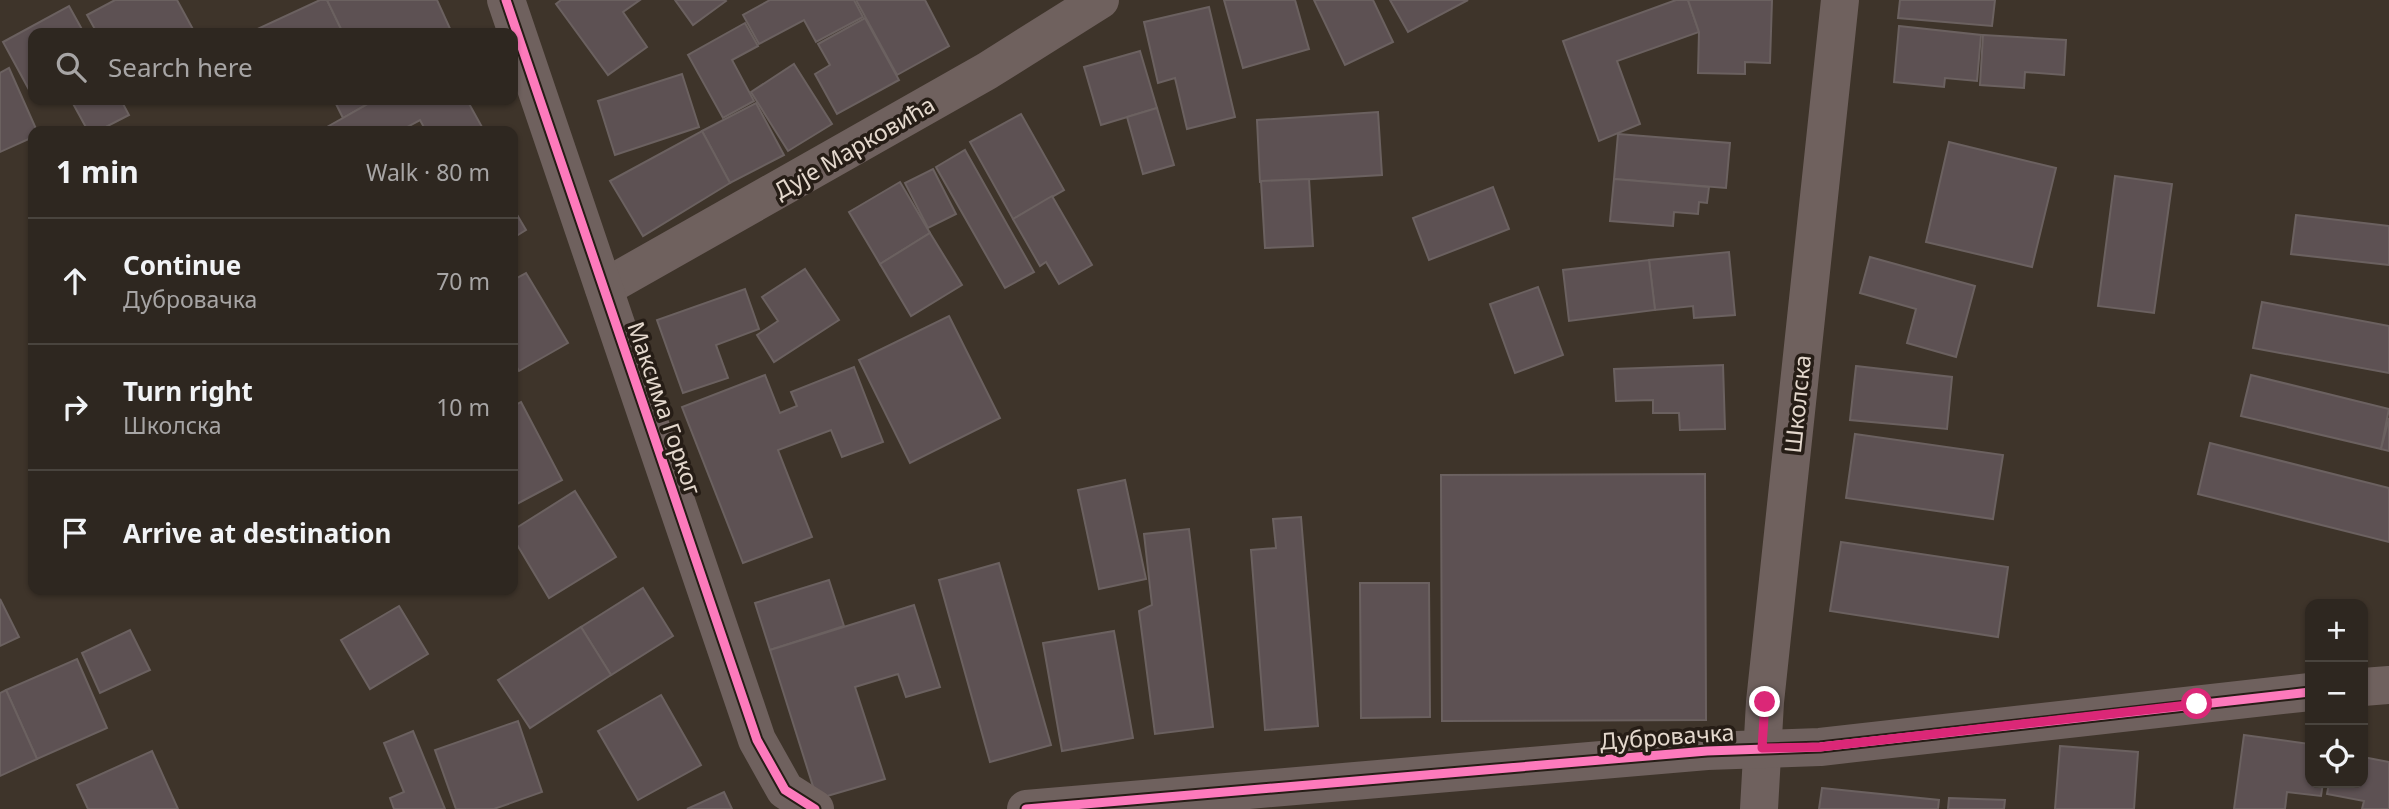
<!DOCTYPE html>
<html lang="en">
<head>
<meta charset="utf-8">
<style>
	body { margin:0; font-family:"Noto Sans",sans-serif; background:#3a332d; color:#f1f3f6 }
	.controls { position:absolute; right:21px; bottom:21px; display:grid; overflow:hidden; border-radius:14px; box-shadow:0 2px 5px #0004 }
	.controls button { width:63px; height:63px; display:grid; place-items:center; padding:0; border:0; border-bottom:2px solid #49443e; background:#2e2720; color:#f1f3f6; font:35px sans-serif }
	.stop { position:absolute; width:21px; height:21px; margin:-16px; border:5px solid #db2777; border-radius:50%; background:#fff }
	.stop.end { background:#db2777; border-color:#fff; box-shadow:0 2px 7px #0008 }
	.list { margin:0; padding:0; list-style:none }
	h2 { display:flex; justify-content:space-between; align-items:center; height:91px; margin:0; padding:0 28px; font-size:30px }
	h2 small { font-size:23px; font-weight:400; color:#a7a5a5 }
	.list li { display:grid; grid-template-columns:46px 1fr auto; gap:21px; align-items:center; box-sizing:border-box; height:126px; padding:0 28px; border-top:2px solid #49443e }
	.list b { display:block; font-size:26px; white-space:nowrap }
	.list p { margin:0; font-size:23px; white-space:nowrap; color:#a7a5a5 }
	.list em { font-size:23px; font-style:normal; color:#a7a5a5 }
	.icon { flex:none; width:38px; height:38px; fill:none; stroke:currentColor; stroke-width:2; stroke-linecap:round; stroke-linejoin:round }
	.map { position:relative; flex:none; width:2389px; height:809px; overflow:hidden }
	.search { position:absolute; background:#2e2720; box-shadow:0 2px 5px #0004; left:28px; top:28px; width:490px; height:77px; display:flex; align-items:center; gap:18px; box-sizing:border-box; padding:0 24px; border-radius:14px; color:#a7a5a5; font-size:26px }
	.panel { position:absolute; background:#2e2720; box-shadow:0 2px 5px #0004; left:28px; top:126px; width:490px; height:469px; border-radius:14px }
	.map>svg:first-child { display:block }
</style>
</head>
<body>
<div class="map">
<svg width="2389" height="809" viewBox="0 0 2389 809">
	<rect width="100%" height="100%" fill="#3e342a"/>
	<!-- building -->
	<g fill="#5d5153" stroke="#6b6160" stroke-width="2">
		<polygon points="115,0 177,0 195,33 97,33 87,15"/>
		<polygon points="320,0 327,0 343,33 249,33"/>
		<polygon points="327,0 437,0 452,33 343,33"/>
		<polygon points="561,0 640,0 623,12 647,47 608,75 556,4"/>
		<polygon points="675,0 725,0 726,1 693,25"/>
		<polygon points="770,0 854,0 863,17 816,42 804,20 759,44 743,15"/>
		<polygon points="856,0 925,0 949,46 897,75"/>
		<polygon points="1224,0 1295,0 1309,49 1243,68"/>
		<polygon points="1314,0 1373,0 1393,42 1345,65"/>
		<polygon points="1390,0 1468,0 1408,32"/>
		<polygon points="1676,0 1688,0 1699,32 1617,61 1640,124 1599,141 1563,41"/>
		<polygon points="1688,0 1772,0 1770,63 1745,62 1745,74 1698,73 1699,32"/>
		<polygon points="1900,0 1995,0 1992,26 1898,18"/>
		<polygon points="69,6 84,33 33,33 33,97 3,42"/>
		<polygon points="1209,7 1235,117 1187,129 1175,78 1158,83 1144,22"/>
		<polygon points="865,18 899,80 837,114 815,74 830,65 818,44"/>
		<polygon points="745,23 758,46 732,60 754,101 723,118 688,55"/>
		<polygon points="1899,26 1981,35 1977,81 1945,78 1944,87 1894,82"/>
		<polygon points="1983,35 2066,40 2064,75 2025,72 2024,88 1980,85"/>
		<polygon points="1140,51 1157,108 1101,125 1084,67"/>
		<polygon points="794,64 832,124 788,151 751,92"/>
		<polygon points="9,68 37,131 33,131 33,137 0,152 0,73"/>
		<polygon points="682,74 699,127 615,155 598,101"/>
		<polygon points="71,100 121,100 129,115 98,131 88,131"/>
		<polygon points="334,100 374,100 343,118"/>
		<polygon points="375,100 467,100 482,127 474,131 426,131 420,120 400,131 320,131"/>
		<polygon points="756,103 784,155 730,183 702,131"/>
		<polygon points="1157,108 1174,165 1143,174 1127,117"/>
		<polygon points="1378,112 1382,175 1260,182 1257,120"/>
		<polygon points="1021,114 1064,190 1013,219 970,142"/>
		<polygon points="702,131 730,183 643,236 610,181"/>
		<polygon points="1618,134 1730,143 1726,188 1614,179"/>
		<polygon points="1949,142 2056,168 2032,267 1926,242"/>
		<polygon points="965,150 1034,272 1005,288 936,167"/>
		<polygon points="933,169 956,214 928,228 905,183"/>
		<polygon points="2115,176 2172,184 2154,313 2098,306"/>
		<polygon points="1309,179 1313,246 1265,248 1261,181"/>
		<polygon points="1614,179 1709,187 1707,203 1699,202 1698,214 1674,212 1673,226 1610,221"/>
		<polygon points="900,182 930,233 880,264 849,212"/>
		<polygon points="1493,187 1509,229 1429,260 1413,218"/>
		<polygon points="1052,196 1092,265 1059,284 1046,262 1040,266 1013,219"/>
		<polygon points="513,208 526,230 513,238"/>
		<polygon points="2296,215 2389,226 2389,265 2291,254"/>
		<polygon points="930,233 962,285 911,316 880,264"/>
		<polygon points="1729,252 1735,315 1694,318 1693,306 1655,310 1649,260"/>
		<polygon points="1870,257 1975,286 1956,357 1907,343 1916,309 1860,293"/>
		<polygon points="1649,260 1655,310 1569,321 1563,270"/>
		<polygon points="805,269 839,320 774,362 757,335 778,321 762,297"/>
		<polygon points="526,273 568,343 519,371 513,360 513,280"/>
		<polygon points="1538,287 1563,355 1515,373 1490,304"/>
		<polygon points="745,289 759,329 716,345 728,378 683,393 657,320"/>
		<polygon points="2262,302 2389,326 2389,373 2253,348"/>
		<polygon points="949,316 1000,418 910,463 859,360"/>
		<polygon points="1723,365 1725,429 1680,430 1679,413 1653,413 1653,400 1616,401 1614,369"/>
		<polygon points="1856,366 1952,377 1947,429 1850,420"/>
		<polygon points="854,367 883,442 842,457 831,430 778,450 812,537 743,563 682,407 765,375 780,413 797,406 791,392"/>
		<polygon points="2251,375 2389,409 2381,449 2241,416"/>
		<polygon points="521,402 562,480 513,506 513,406"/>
		<polygon points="2389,418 2389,451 2381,449"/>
		<polygon points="1855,434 2003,455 1993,519 1846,498"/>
		<polygon points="2210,443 2389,488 2389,542 2198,494"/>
		<polygon points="1705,474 1706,720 1442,721 1441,475"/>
		<polygon points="1125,480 1146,579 1099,589 1078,490"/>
		<polygon points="575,491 616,557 549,598 513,538 513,530"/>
		<polygon points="1301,517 1318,726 1265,730 1251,550 1276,548 1273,519"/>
		<polygon points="1189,529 1213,727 1155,734 1139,611 1152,605 1144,534"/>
		<polygon points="1841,542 2008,567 1998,637 1830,611"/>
		<polygon points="999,563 1051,745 990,762 939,580"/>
		<polygon points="829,580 844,626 770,650 755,603"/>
		<polygon points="1360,583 1429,583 1430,717 1361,718"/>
		<polygon points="643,588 673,636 611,675 581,627"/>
		<polygon points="0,599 19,637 0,646"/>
		<polygon points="914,605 940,687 906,697 898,674 855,687 885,779 817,799 770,650"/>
		<polygon points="399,606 428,654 370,689 341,640"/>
		<polygon points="581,627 611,675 530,728 498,680"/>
		<polygon points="130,630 150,670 100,693 82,653"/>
		<polygon points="1114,631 1133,738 1062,751 1043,643"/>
		<polygon points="77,659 107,728 37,759 6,690"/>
		<polygon points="6,690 37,759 0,776 0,693"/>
		<polygon points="661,695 701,765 638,800 598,731"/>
		<polygon points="518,721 542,792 494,809 456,809 435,750"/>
		<polygon points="413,731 445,809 394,809 390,798 404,792 384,743"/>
		<polygon points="2244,735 2310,744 2310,783 2323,783 2321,796 2287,792 2285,809 2234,809"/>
		<polygon points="2060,746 2138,752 2134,809 2055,809"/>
		<polygon points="152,751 178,809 88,809 77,785"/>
		<polygon points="2363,757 2389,762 2389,809 2362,809 2364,801 2327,794 2329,783 2363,783"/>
		<polygon points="1822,788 1939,800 1938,809 1819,809"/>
		<polygon points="724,792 732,809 687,809"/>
		<polygon points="1949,798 2005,800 2004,809 1948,809"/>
	</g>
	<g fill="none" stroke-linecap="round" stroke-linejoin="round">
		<!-- minor -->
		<g stroke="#6f615e" stroke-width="38">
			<polyline points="604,288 987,71 1100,0"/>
			<polyline points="1759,809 1765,702 1840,0"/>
		</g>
		<!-- tertiary -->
		<g stroke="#6f615e" stroke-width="38">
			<polyline points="506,0 757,740 785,790 815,809"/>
			<polyline points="2363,687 2389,685"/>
			<polyline points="1026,809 1707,751 1820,747 2310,692"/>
		</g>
		<defs>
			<g id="cycleway">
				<polyline points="506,0 757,740 785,790 815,809"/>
				<polyline points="1026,809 1707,751 1820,747 2310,692"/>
			</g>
		</defs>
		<!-- cycleway casing -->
		<use href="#cycleway" stroke="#261d16" stroke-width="13"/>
		<!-- cycleway -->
		<use href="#cycleway" stroke="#fd7abc" stroke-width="9"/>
	</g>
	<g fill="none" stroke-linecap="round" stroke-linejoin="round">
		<!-- route -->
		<polyline stroke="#db2777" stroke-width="9" points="1765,702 1762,748 1820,747 2197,704"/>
	</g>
	<g text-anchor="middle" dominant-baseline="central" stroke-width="7" stroke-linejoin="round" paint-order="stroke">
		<!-- street labels -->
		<g font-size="23" fill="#e4d8cd" stroke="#261d16">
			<text transform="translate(854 147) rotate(-30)">Дује Марковића</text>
			<text transform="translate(1797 404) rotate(-84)">Школска</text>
			<text transform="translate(665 408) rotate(71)">Максима Горког</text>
			<text transform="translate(1667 736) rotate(-4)">Дубровачка</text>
		</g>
	</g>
</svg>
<div class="controls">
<button>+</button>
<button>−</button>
<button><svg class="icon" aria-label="locate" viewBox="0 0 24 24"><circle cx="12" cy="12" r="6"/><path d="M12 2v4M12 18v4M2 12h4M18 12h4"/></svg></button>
</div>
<div class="stop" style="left:2197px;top:704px"></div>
<div class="stop end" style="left:1765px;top:702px"></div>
<div class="search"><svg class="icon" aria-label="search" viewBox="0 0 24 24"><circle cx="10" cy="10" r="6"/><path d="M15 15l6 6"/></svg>Search here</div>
<section class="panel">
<h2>1 min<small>Walk · 80 m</small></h2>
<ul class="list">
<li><svg class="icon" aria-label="ahead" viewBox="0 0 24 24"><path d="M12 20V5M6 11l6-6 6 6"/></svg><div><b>Continue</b><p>Дубровачка</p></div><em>70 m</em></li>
<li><svg class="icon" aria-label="right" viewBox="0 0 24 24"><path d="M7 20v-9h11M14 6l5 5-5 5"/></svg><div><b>Turn right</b><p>Школска</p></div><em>10 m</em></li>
<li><svg class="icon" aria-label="arrive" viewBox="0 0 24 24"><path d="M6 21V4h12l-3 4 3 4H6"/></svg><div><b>Arrive at destination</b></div></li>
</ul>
</section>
</div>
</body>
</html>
